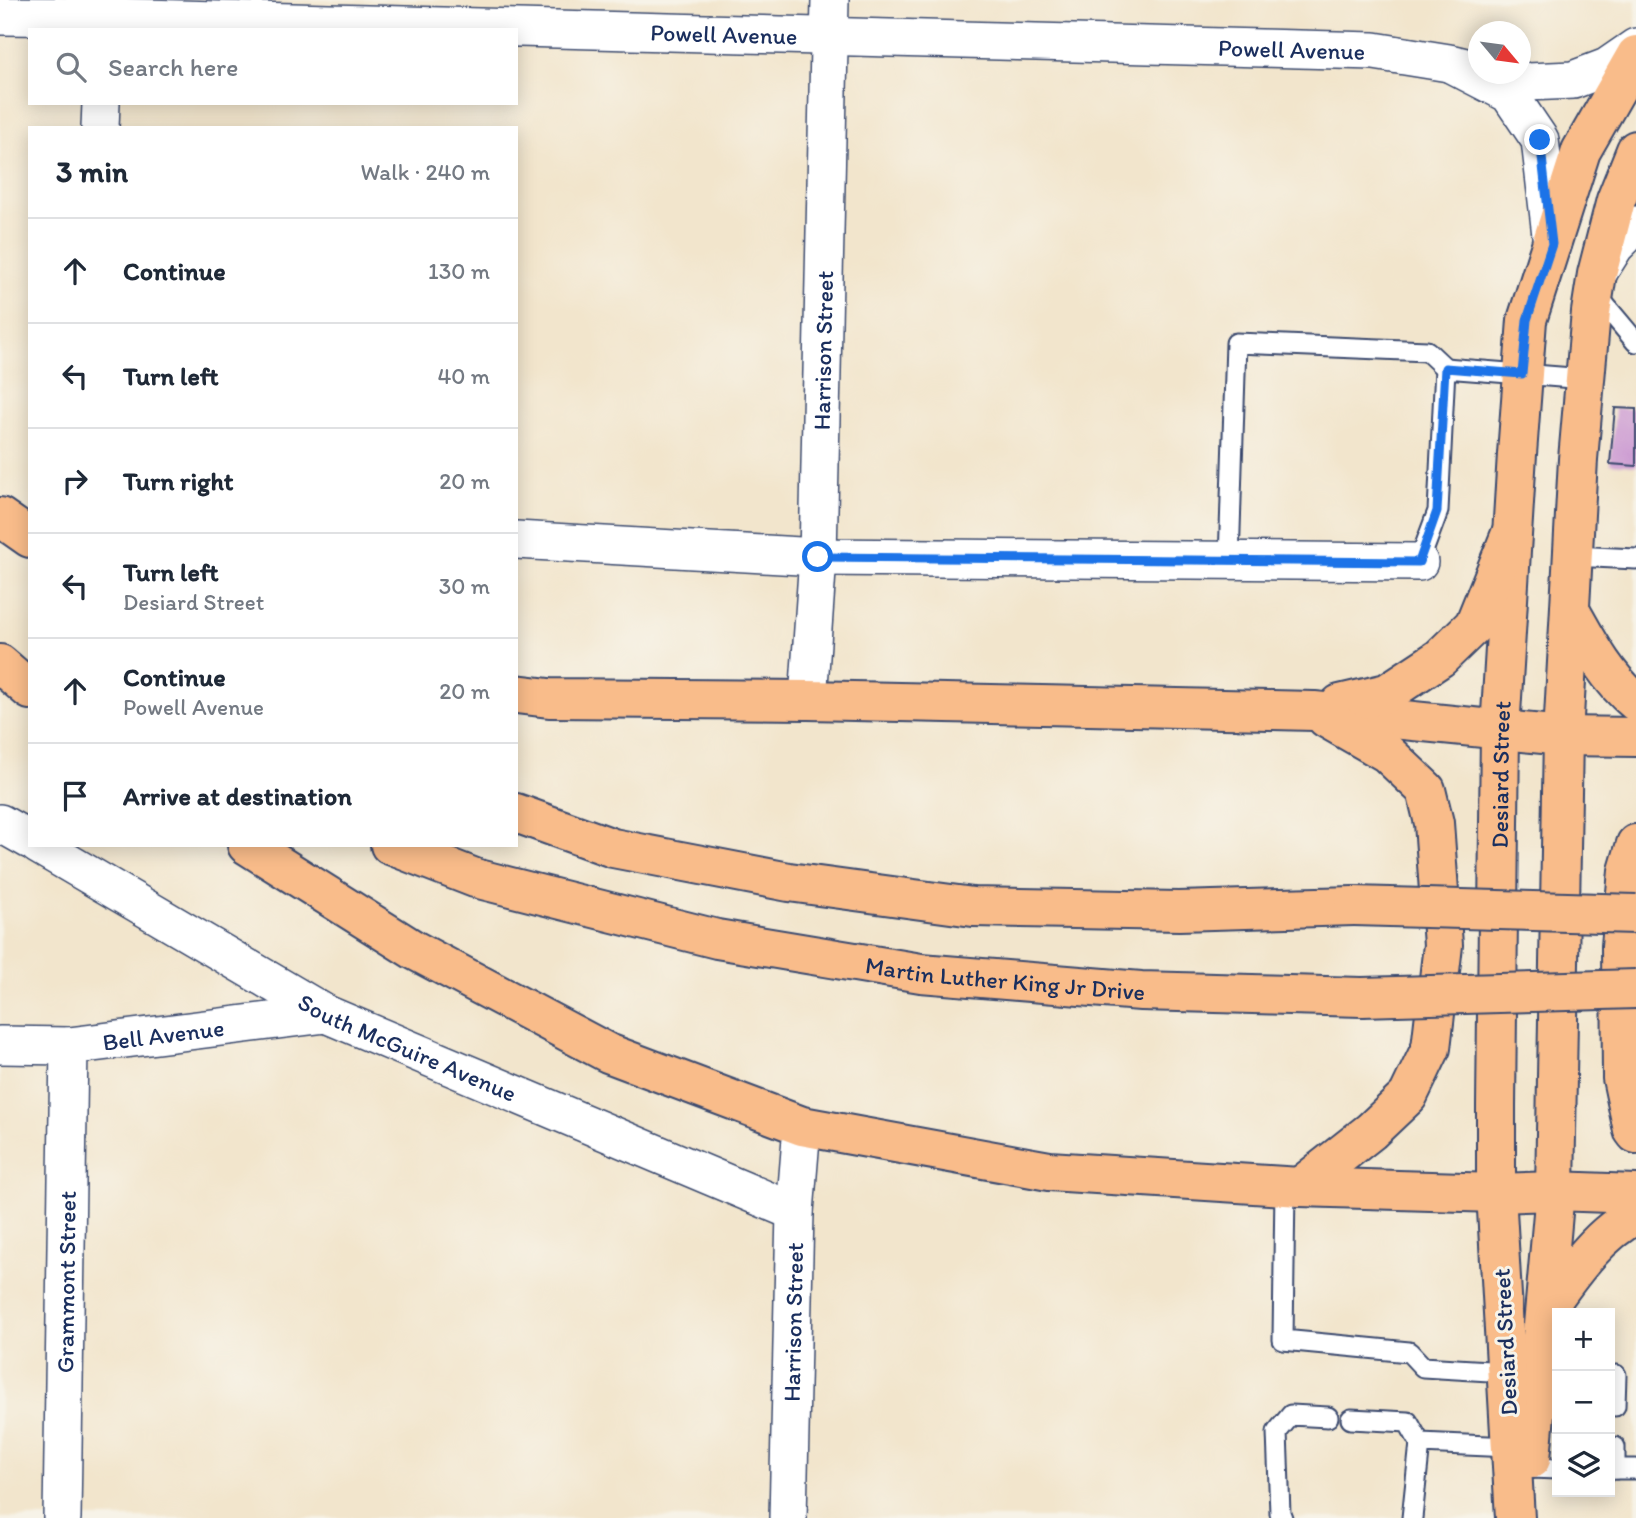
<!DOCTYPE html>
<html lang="en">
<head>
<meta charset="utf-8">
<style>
	body { margin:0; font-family:Itim,sans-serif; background:#f2f2f3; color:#1f2937 }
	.controls { position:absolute; right:21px; bottom:21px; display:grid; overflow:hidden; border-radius:0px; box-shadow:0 4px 18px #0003 }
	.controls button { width:63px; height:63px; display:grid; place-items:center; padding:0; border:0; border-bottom:2px solid #e0e1e3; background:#fff; color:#1f2937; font:35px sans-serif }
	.compass { position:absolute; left:1468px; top:21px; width:63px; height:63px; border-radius:50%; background:#fff; box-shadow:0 4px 18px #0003; rotate:119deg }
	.stop { position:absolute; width:21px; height:21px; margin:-16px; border:5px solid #1a73e8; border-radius:50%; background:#fff }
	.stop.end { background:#1a73e8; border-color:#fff; box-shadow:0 2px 7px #0008 }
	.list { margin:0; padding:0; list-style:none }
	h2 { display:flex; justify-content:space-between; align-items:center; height:91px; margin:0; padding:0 28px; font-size:30px }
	h2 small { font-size:23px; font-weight:400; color:#747a83 }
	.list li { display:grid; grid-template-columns:46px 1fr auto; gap:21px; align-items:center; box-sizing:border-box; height:105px; padding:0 28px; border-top:2px solid #e0e1e3 }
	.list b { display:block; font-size:26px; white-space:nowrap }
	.list p { margin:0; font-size:23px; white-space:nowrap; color:#747a83 }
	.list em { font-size:23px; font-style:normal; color:#747a83 }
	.icon { flex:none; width:38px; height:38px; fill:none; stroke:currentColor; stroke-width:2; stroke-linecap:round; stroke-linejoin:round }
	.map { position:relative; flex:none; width:1636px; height:1518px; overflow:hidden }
	.search { position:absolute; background:#fff; box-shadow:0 4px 18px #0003; left:28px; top:28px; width:490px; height:77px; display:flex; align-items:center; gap:18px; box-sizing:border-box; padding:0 24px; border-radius:0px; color:#747a83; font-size:26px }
	.panel { position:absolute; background:#fff; box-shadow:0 4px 18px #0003; left:28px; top:126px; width:490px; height:721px; border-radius:0px }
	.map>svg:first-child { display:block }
</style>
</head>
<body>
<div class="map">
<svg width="1636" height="1518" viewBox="0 0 1636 1518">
	<rect width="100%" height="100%" fill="#f7f3e8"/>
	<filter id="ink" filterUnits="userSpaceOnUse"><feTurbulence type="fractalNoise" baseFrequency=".0143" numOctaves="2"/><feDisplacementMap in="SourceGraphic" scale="14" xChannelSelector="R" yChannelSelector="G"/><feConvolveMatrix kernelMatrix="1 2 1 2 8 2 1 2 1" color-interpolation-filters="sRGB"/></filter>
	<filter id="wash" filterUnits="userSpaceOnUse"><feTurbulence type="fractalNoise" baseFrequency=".00686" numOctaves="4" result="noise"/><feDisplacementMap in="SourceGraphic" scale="28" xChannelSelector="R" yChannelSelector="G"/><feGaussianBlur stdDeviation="1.57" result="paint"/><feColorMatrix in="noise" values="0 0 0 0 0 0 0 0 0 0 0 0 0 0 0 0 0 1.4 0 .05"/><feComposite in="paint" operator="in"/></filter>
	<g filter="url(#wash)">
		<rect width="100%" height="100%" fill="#f2e5cc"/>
		<g id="blocks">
			<!-- building -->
			<polygon fill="#cd9dd3" points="1615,408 1636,409 1636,466 1610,464"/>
		</g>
	</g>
	<g filter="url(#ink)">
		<use href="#blocks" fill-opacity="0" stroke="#3b4a6e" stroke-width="2"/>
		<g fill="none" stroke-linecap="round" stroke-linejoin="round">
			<defs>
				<g id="lane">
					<polyline points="1594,292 1636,342"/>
					<polyline points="1572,556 1636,559"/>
					<polyline points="1229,561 1236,343 1427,351 1445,368"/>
					<polyline points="1419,562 1438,511 1445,368 1585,379"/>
					<polyline points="1285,1186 1283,1340 1409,1352 1423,1367 1506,1372"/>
					<polyline points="1615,1406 1616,1375"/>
					<polyline points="1351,1419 1408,1422 1420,1443"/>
					<polyline points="1530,1468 1557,1469"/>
					<polyline points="1610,1469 1636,1469"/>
					<polyline points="1615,1469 1615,1447"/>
					<polyline points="1282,1518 1280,1513 1277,1432 1291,1415 1328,1417"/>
					<polyline points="1412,1518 1420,1443 1511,1447"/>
				</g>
				<g id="street">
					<path id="s1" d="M0 16 107 17 1374 51 1449 63 1478 70"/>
					<polyline points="1453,65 1509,94 1540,140 1552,244"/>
					<polyline points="1493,74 1528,82 1573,80 1607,67 1636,47"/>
					<polyline points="100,128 101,103"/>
					<polyline points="1598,273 1615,246 1636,225"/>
					<polyline points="516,540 818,557 1419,562"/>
					<path id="s2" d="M808 700 818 557 830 0"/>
					<polyline points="0,823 30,840"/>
					<path id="s3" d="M38 845 326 1014 795 1212"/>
					<path id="s4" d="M0 1045 69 1046 326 1014"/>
					<path id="s5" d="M62 1518 69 1046"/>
					<path id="s6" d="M788 1518 795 1212 802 1126"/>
				</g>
				<g id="primary">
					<polyline points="1531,1459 1555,1191 1563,736 1578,459 1591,312 1597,274 1616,200 1636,150"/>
					<path id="s7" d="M1515 1518 1496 1193V1106L1500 730 1517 454 1527 320 1581 151 1636 55"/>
				</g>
				<g id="highway">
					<polyline points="0,517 30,538"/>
					<path d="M1570 610C1589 644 1606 677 1636 702"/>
					<polyline points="0,664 30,690"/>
					<polyline points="516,694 549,698 808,700 1314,711 1563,736 1636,737"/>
					<polyline points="1340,704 1387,693 1440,658 1474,625 1512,531"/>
					<polyline points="516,813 613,848 789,882 973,907 1179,911 1354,906"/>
					<polyline points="1636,844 1628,871 1621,946 1622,1078 1633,1130 1636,1134"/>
					<polyline points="247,845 414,950 608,1053 802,1126 1049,1171 1300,1187 1496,1193 1555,1191 1636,1194"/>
					<path id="s8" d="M390 845 475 878 717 939 921 973 1141 991 1362 997"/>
					<polyline points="1300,1187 1371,1131 1408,1096 1431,1048 1443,945 1434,823 1426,790 1387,753 1326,718"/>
					<path d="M1545 1310C1569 1277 1598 1233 1636 1215"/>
				</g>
			</defs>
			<!-- lane casing -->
			<use href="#lane" stroke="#3b4a6e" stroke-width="23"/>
			<!-- street casing -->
			<use href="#street" stroke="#3b4a6e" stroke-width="40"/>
			<!-- primary casing -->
			<use href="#primary" stroke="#3b4a6e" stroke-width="42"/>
			<!-- highway casing -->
			<use href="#highway" stroke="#3b4a6e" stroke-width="42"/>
			<!-- lane -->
			<use href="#lane" stroke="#fff" stroke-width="19"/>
			<!-- street -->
			<use href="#street" stroke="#fff" stroke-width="37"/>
			<!-- primary -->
			<use href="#primary" stroke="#f9bc8a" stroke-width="38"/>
			<!-- highway -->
			<use href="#highway" stroke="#f9bc8a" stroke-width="38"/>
			<defs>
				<g id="highway-bridge">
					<polyline points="1354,906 1636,914"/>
					<polyline points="1362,997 1636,989"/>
				</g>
			</defs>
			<!-- highway-bridge casing -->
			<use href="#highway-bridge" stroke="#3b4a6e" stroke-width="42" stroke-linecap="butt"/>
			<!-- highway-bridge -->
			<use href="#highway-bridge" stroke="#f9bc8a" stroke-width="38"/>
		</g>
	</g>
	<g fill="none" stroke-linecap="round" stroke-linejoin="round" filter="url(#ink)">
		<!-- route -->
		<polyline stroke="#1a73e8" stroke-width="9" points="818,557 1419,562 1437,511 1445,368 1522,374 1527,320 1552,244 1540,140"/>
	</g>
	<g text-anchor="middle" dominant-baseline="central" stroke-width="6" stroke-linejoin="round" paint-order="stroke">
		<!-- street labels -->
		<g font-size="24" fill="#1b2f5e" stroke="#f7f3e8">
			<text stroke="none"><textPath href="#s1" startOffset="724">Powell Avenue</textPath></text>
			<text stroke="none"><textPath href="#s1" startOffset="1292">Powell Avenue</textPath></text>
			<text stroke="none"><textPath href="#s2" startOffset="350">Harrison Street</textPath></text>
			<text stroke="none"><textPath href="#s7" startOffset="744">Desiard Street</textPath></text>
			<text stroke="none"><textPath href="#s8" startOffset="632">Martin Luther King Jr Drive</textPath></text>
			<text stroke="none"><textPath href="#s4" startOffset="164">Bell Avenue</textPath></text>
			<text stroke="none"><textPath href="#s3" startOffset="422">South McGuire Avenue</textPath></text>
			<text stroke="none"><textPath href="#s5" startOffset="236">Grammont Street</textPath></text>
			<text stroke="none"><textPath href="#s6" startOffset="196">Harrison Street</textPath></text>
			<text transform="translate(1505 1342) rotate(-93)">Desiard Street</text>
		</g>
	</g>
</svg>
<div class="controls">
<button>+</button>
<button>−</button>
<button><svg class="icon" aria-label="layers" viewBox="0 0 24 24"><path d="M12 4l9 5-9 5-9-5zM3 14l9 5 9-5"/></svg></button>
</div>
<svg class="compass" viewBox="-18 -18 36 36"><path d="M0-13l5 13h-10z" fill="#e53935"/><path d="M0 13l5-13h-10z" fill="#747a83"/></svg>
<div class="stop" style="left:818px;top:557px"></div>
<div class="stop end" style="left:1540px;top:140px"></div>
<div class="search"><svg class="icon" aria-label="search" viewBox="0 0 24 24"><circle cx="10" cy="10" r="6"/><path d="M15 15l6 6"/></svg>Search here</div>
<section class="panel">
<h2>3 min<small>Walk · 240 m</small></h2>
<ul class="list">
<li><svg class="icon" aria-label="ahead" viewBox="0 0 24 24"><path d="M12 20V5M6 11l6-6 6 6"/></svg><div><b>Continue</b></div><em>130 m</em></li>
<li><svg class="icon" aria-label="left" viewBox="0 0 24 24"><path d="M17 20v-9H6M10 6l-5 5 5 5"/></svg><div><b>Turn left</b></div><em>40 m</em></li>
<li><svg class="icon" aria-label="right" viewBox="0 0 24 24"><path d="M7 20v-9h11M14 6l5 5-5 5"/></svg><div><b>Turn right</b></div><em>20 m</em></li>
<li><svg class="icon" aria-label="left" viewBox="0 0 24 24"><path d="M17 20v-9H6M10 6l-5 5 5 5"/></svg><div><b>Turn left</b><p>Desiard Street</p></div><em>30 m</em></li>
<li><svg class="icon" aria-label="ahead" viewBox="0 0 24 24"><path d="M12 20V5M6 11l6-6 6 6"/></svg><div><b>Continue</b><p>Powell Avenue</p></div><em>20 m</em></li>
<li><svg class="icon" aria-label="arrive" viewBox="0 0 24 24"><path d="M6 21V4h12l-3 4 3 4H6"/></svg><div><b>Arrive at destination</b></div></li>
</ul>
</section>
</div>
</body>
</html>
